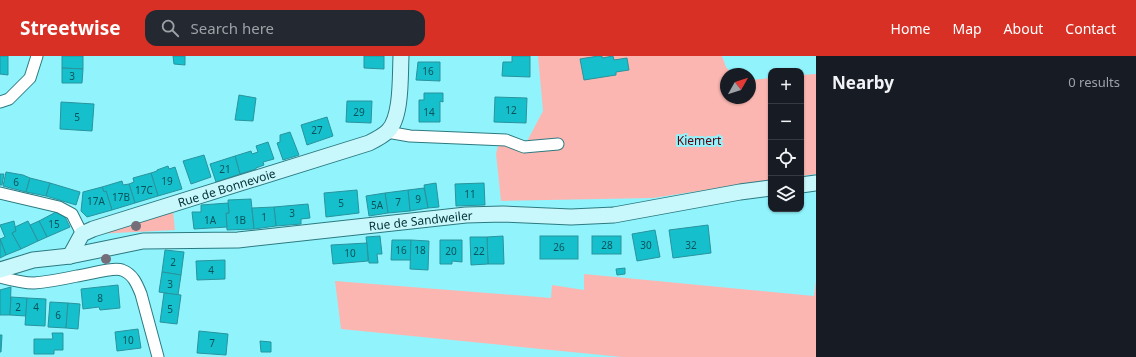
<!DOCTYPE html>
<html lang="en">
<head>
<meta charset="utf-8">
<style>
	body { margin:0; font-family:"Noto Sans",sans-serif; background:#242831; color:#f1f3f6 }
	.controls { position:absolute; right:12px; top:12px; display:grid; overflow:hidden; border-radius:8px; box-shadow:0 1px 3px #0004 }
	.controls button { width:36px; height:36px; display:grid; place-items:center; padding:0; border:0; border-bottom:1px solid #363941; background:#171b24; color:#f1f3f6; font:20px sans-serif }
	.compass { position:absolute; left:720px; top:12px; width:36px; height:36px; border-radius:50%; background:#171b24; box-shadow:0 1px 3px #0004; rotate:51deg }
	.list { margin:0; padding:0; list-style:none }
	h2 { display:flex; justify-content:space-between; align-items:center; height:52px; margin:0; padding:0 16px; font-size:17px }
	h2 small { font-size:13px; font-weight:400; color:#9ea1a6 }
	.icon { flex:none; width:22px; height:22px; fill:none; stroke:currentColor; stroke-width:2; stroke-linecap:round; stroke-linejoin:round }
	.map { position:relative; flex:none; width:816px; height:301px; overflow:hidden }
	header { display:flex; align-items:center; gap:24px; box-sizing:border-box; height:56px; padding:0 20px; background:#d93025; color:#fff }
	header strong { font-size:19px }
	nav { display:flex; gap:22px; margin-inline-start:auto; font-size:14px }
	.search { width:280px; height:36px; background:#242831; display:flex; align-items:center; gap:10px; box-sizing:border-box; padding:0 14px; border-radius:12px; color:#9ea1a6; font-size:15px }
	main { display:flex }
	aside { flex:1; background:#171b24 }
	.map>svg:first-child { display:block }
</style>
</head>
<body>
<header>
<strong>Streetwise</strong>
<div class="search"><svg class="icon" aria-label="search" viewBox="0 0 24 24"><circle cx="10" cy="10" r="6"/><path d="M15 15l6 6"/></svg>Search here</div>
<nav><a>Home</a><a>Map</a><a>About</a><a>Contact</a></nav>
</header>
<main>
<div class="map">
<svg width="816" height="301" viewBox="0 0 816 301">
	<rect width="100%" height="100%" fill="#91f4fd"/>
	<!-- green -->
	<g fill="#fcb6b1">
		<polygon points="538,0 722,0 726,11 732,18 726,18 726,42 750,42 750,24 771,22 771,124 653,142 501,145 496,98 499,85 524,91 543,55"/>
		<polygon points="816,18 816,118 801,120 801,19"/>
		<polygon points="173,155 175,174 95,178"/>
		<polygon points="584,218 814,240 816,225 816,301 622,301 341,273 335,225 551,242 552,229 584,234"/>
	</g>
	<!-- building -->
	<g fill="#16bfcc" stroke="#29949d">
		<polygon points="0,0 8,0 8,19 0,18"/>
		<polygon points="62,0 83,0 83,13 62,12"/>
		<polygon points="173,0 185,0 185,9 174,8"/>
		<polygon points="364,0 384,0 384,13 364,12"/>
		<polygon points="512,0 530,0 530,21 502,20 503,6 512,6"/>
		<polygon points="598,0 602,0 602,2 613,0 614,4 627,2 629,14 616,16 616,19 584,24 580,3"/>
		<polygon points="418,6 440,6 440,25 416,24"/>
		<polygon points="62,12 83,13 82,27 62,27"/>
		<polygon points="424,37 443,37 443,46 440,45 440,66 419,66 419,44 424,44"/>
		<polygon points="239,39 256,42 253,65 235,64"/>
		<polygon points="495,41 527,42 526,67 494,66"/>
		<polygon points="347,45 372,45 371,67 346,66"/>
		<polygon points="61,46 94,48 92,75 60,73"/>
		<polygon points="327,61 333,80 307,89 301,69"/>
		<polygon points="290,76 299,99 283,104 277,87 280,86 280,79"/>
		<polygon points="268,86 274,103 263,106 264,109 256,112 256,113 240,118 235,100 251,95 252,98 258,96 256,90"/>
		<polygon points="204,99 211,121 191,128 183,105"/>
		<polygon points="235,100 240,118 216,126 210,108"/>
		<polygon points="168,110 169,113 175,111 182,133 158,140 151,117 157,115 157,114"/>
		<polygon points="6,116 23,119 30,122 26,136 3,130"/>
		<polygon points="151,117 158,140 135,147 129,128 134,126 133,122"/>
		<polygon points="0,118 4,118 2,129 0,129"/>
		<polygon points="30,122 50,127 46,140 26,136"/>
		<polygon points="122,125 123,129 129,128 135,147 112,154 106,135 104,136 102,131"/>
		<polygon points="50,127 80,136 76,149 46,140"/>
		<polygon points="436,127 439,151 428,152 424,129"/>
		<polygon points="484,127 485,149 456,150 455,128"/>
		<polygon points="102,131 104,136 106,135 112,154 87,161 81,155 83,136"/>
		<polygon points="424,132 428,152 410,155 408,134"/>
		<polygon points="357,134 359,157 326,161 324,137"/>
		<polygon points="408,134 410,155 388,157 385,137"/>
		<polygon points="385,137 388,157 369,160 366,140"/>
		<polygon points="251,143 254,173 227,174 226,157 229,157 228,144"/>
		<polygon points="228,147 229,157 226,157 227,171 194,173 192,156 201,156 201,149"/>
		<polygon points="308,148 310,162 301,163 301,168 276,170 274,151"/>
		<polygon points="274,151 276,170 254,173 252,152"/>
		<polygon points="58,155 63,157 70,171 47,181 39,165"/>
		<polygon points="14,165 16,175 12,177 21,193 6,199 0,183 5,181 0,169"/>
		<polygon points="28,165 38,185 21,193 12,177 16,175 15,171"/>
		<polygon points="39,165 47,181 38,185 30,169"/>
		<polygon points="708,169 711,197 673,202 669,174"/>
		<polygon points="655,174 660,201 637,205 632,178"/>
		<polygon points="380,180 382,198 377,198 378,207 369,207 366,181"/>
		<polygon points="503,180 504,208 488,208 487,181"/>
		<rect x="540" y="180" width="38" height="23"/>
		<rect x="592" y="180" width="29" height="18"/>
		<polygon points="470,181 487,181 488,208 471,209"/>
		<polygon points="0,183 6,199 0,202"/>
		<polygon points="392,184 411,184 411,204 391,204"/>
		<polygon points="411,184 429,185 428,214 410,213"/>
		<polygon points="440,184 462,184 462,206 452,205 452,208 440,208"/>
		<polygon points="367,187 368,205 333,208 331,189"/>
		<polygon points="165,194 184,196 181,219 162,216"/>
		<polygon points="225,204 225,223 197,224 196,205"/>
		<polygon points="625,212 625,218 617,219 616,213"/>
		<polygon points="162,216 181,219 178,239 159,236"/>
		<polygon points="118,229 120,252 100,254 99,251 83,253 81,233"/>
		<polygon points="11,231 10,259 0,259 0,234"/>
		<polygon points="164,237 181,239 177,268 160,266"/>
		<polygon points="11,241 27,242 26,260 10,259"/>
		<polygon points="27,242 46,243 45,270 25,269"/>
		<polygon points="50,246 68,247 66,272 48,271"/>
		<polygon points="68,247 80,248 78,273 66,272"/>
		<polygon points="138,273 141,292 117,295 115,276"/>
		<polygon points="199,275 228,278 226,299 197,297"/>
		<polygon points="52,277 63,277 63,294 54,294 54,298 34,298 34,283 53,283"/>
		<polygon points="0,279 2,279 1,296 0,296"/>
		<polygon points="260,285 271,286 271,296 261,296"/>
	</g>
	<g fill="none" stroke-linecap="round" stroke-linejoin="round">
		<defs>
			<g id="minor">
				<polyline points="0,46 9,43 30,22 37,0"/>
				<polyline points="387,76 410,80 506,84 524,91 558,88"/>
				<polyline points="0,137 59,151 72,158 82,178"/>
				<path d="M0 221C11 224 22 227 34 227 48 226 63 223 77 220 87 219 113 211 122 214 133 218 137 228 141 238L158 301"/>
			</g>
			<g id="secondary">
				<polyline points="801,129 816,127"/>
				<path id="s1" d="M70 200 82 178 93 173 369 87C375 84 383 80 388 75 402 61 400 20 401 0"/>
				<path id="s2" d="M0 214 33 204 70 200 143 185 238 184 466 159 503 158 571 161 614 159 740 136 771 132"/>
			</g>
		</defs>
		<!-- minor casing -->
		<use href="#minor" stroke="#2c7a80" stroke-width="13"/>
		<!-- secondary casing -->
		<use href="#secondary" stroke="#2c7a80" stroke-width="17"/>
		<!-- minor -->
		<use href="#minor" stroke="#fff" stroke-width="11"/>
		<!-- secondary -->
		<use href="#secondary" stroke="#c8f8fb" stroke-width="15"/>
	</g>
	<!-- trees -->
	<g fill="#746e78">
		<circle cx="136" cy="170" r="5"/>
		<circle cx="106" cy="203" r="5"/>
	</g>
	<g text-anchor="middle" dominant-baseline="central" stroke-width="4" stroke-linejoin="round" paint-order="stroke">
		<!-- number labels -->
		<g font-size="10" fill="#08545b">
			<text x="428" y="15">16</text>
			<text x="72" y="20">3</text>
			<text x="511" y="54">12</text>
			<text x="359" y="56">29</text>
			<text x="429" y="56">14</text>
			<text x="77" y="61">5</text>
			<text x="317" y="74">27</text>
			<text x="225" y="113">21</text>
			<text x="167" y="125">19</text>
			<text x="16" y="126">6</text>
			<text x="144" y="134">17C</text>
			<text x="470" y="138">11</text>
			<text x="121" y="141">17B</text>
			<text x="418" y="143">9</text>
			<text x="96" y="145">17A</text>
			<text x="398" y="146">7</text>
			<text x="341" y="147">5</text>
			<text x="377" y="149">5A</text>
			<text x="292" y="157">3</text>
			<text x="264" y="161">1</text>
			<text x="210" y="164">1A</text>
			<text x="240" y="164">1B</text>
			<text x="54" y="168">15</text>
			<text x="607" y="189">28</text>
			<text x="646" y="189">30</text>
			<text x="691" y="189">32</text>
			<text x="559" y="191">26</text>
			<text x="401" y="194">16</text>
			<text x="420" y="194">18</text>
			<text x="451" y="195">20</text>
			<text x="479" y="195">22</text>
			<text x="350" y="197">10</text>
			<text x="173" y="206">2</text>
			<text x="211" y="214">4</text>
			<text x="170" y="228">3</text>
			<text x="100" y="242">8</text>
			<text x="18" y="251">2</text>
			<text x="36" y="251">4</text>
			<text x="170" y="253">5</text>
			<text x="58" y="259">6</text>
			<text x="128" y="284">10</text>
			<text x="212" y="287">7</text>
		</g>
		<!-- park labels -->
		<g font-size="12" fill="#5c000c" stroke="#91f4fd">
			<text x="699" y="84">Kiemert</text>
		</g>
		<!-- street labels -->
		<g font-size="12" fill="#033135" stroke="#91f4fd">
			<text stroke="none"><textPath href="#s1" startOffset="177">Rue de Bonnevoie</textPath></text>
			<text stroke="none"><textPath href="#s2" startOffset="425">Rue de Sandweiler</textPath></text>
		</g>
	</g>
</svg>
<div class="controls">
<button>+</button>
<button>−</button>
<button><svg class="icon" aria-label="locate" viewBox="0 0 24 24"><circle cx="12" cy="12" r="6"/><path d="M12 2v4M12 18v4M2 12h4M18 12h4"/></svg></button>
<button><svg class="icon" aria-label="layers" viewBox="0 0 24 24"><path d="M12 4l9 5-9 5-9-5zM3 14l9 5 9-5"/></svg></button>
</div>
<svg class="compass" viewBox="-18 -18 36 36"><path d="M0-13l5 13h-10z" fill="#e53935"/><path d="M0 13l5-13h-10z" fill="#9ea1a6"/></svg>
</div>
<aside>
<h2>Nearby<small>0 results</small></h2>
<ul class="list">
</ul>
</aside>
</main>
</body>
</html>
